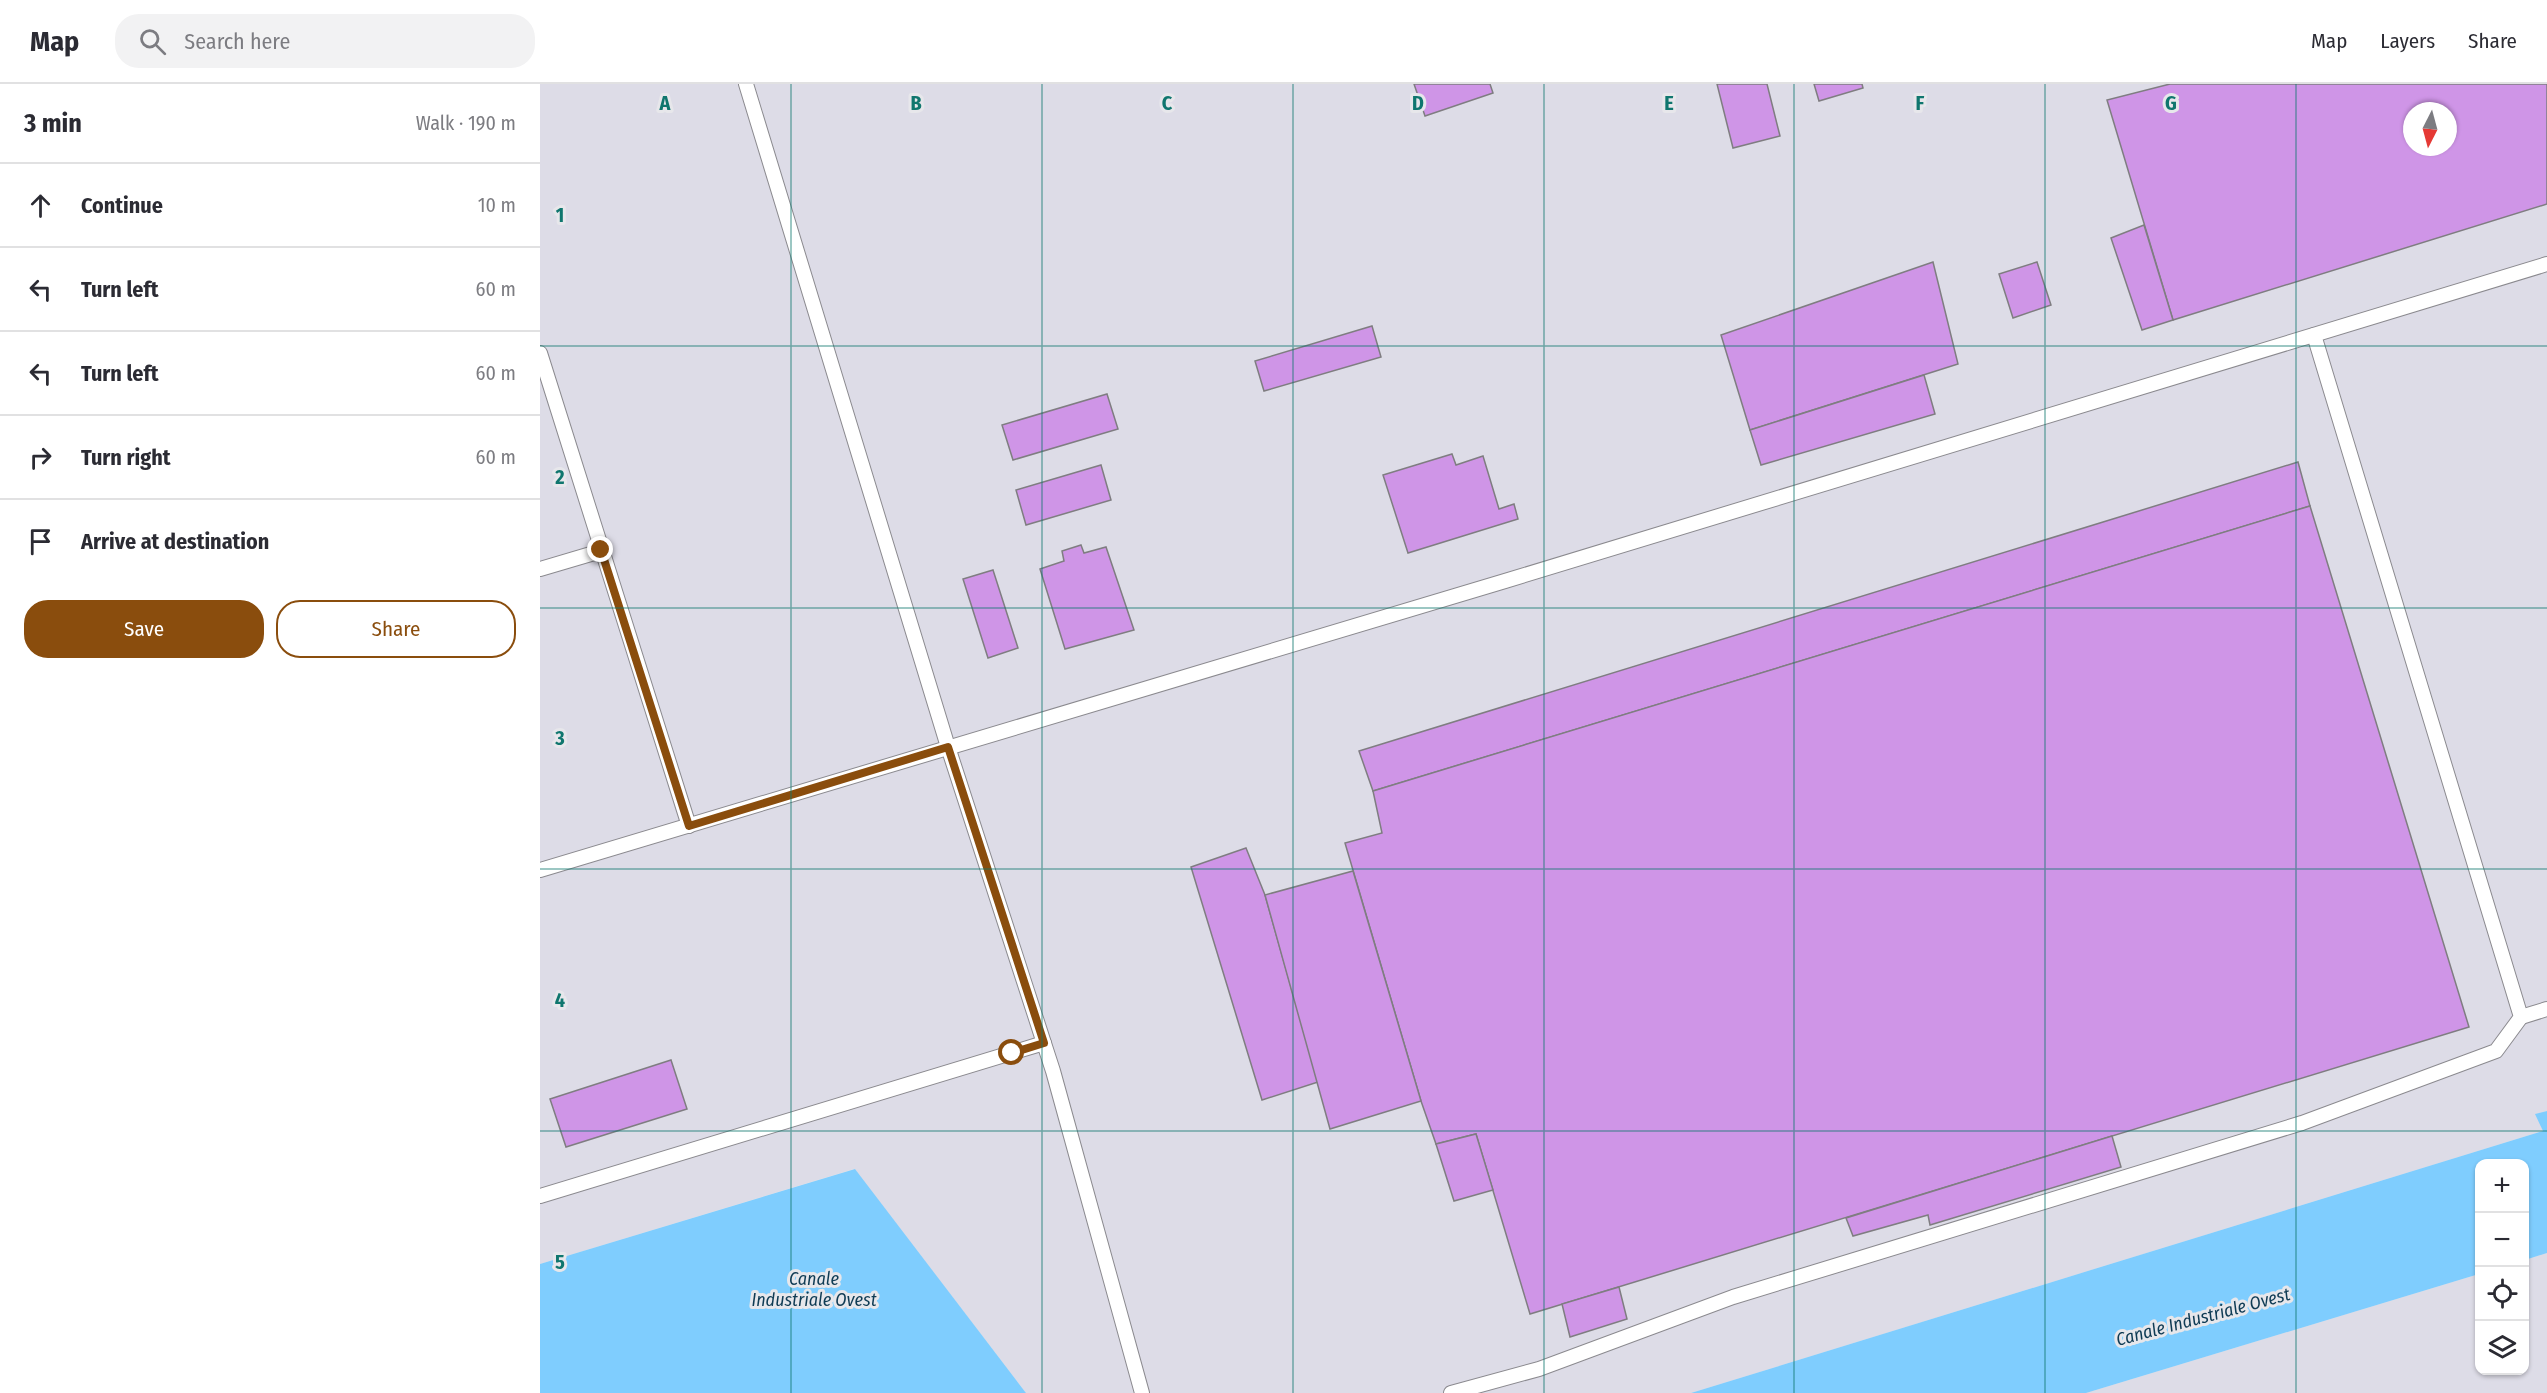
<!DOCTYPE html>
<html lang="en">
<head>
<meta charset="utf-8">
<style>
	body { margin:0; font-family:"Fira Sans Condensed",sans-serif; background:#f2f2f3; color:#2b2b33 }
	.controls { position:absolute; right:18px; bottom:18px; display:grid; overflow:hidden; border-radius:12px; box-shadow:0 2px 4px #0004 }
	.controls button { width:54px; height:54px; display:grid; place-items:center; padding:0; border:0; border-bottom:2px solid #e1e1e2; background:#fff; color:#2b2b33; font:30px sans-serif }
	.compass { position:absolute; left:1863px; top:18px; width:54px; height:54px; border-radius:50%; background:#fff; box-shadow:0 2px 4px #0004; rotate:186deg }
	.stop { position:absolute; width:18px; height:18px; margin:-14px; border:4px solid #8a4d0d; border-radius:50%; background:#fff }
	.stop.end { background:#8a4d0d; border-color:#fff; box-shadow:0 2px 6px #0008 }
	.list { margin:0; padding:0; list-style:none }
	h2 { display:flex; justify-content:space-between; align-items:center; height:78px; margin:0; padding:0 24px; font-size:26px }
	h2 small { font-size:20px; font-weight:400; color:#7c7c81 }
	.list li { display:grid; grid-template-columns:39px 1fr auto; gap:18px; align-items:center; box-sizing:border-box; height:84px; padding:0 24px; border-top:2px solid #e1e1e2 }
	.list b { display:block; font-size:22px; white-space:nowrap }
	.list em { font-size:20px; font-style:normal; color:#7c7c81 }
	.actions { display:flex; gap:12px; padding:18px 24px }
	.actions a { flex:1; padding:14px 0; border:2px solid #8a4d0d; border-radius:24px; text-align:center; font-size:21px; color:#8a4d0d }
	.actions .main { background:#8a4d0d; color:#fff }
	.icon { flex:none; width:33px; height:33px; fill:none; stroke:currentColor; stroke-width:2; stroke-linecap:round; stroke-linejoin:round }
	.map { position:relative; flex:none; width:2007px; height:1309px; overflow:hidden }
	header { display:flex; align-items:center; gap:36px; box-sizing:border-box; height:84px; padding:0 30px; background:#fff; border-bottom:2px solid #e1e1e2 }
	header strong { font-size:28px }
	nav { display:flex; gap:33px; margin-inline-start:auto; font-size:21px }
	.search { width:420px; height:54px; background:#f2f2f3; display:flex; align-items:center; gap:15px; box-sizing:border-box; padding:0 21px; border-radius:24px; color:#7c7c81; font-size:22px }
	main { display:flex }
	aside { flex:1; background:#fff }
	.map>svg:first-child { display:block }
</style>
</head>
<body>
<header>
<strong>Map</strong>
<div class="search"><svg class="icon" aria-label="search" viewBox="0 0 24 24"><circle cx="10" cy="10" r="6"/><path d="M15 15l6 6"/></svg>Search here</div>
<nav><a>Map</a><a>Layers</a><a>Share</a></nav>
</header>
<main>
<aside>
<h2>3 min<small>Walk · 190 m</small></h2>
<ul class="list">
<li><svg class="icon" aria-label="ahead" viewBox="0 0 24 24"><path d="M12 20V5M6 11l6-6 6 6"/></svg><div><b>Continue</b></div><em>10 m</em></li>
<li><svg class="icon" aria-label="left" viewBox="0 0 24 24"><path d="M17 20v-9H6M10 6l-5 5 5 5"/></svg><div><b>Turn left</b></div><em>60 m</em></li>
<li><svg class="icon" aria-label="left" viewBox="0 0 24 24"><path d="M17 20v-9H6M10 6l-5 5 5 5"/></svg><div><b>Turn left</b></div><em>60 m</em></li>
<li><svg class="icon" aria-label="right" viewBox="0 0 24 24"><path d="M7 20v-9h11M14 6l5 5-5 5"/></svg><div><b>Turn right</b></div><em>60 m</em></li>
<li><svg class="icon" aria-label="arrive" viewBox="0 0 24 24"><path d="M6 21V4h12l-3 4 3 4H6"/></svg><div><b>Arrive at destination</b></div></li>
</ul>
<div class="actions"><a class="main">Save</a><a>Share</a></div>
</aside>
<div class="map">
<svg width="2007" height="1309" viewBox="0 0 2007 1309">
	<rect width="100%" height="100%" fill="#e7e7eb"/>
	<!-- built -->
	<g fill="#dddce7" fill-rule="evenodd">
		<path d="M0 0H2007V1027L1996 1030 2003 1047 1151 1309H486L314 1085 0 1180ZM1872 27H1908V63H1872Z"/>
		<polygon points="2007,1169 2007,1309 1546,1309 1939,1190 1940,1286 1984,1286 1985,1176"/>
	</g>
	<!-- water -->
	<g fill="#7fcdfe">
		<polygon points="2007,1027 2007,1169 1985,1176 1984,1080 1940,1080 1939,1190 1546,1309 1151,1309 2003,1047 1995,1030"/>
		<polygon points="315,1085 486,1309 0,1309 0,1180"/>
	</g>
	<!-- building -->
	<g fill="#cf95e7" stroke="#7f7d81" stroke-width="1.5" fill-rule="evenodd">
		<polygon points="874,0 950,0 953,9 885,32"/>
		<polygon points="1177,0 1227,0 1240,52 1193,64"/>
		<polygon points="1274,0 1322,0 1323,4 1279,17"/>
		<path d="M1630 0H2007V120L1633 236 1567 16ZM1872 27H1908V63H1872Z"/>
		<polygon points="1604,141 1633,236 1602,246 1571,154"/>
		<polygon points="1393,178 1418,280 1210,346 1181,251"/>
		<polygon points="1497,178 1511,221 1473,234 1459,190"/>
		<polygon points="832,242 841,273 724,307 715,277"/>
		<polygon points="1384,291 1395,330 1221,381 1210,346"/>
		<polygon points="567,310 578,345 473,376 462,341"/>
		<polygon points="912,370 916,381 943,372 959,425 974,420 978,435 868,469 843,391"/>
		<polygon points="1758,378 1770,422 833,707 819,667"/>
		<polygon points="561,381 571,416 486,441 476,406"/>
		<polygon points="1770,422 1929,943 990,1230 936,1050 896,1060 881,1017 805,759 842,749 833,707"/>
		<polygon points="541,461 544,469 566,463 594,546 525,565 500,485 524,477 522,467"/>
		<polygon points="453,486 478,564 448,574 423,495"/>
		<polygon points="706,764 725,811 778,998 722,1016 651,783"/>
		<polygon points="813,787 881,1017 790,1045 725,811"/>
		<polygon points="131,976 147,1025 26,1063 10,1015"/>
		<polygon points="936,1050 953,1106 914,1117 896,1060"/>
		<polygon points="1572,1052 1581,1083 1390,1141 1388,1131 1313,1152 1306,1134"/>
		<polygon points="1079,1203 1087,1235 1030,1253 1022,1220"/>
	</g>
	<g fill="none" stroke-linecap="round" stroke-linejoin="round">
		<defs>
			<g id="service">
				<polyline points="206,0 408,663 513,987 602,1309"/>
				<polyline points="0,269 149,742"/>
				<polyline points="0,485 61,467"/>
				<polyline points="0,786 965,497 2007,180"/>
				<polyline points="1981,933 2007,925"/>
				<polyline points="0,1112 504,959"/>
				<polyline points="911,1309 999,1285 1193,1213 1762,1039 1956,967 1981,933 1774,251"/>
			</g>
		</defs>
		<!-- service casing -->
		<use href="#service" stroke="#8b8a8f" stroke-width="16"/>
		<!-- service -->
		<use href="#service" stroke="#fff" stroke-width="14"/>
	</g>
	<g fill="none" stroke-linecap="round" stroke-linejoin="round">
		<!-- route -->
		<polyline stroke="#8a4d0d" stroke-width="8" points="61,466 149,742 408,663 504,959 472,969"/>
	</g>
	<!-- grid -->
	<path fill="none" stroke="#0f766e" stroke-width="1.5" stroke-opacity="0.55" d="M251 0V1309M502 0V1309M753 0V1309M1004 0V1309M1254 0V1309M1505 0V1309M1756 0V1309M0 262H2007M0 524H2007M0 785H2007M0 1047H2007"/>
	<g text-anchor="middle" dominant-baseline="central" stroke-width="6" stroke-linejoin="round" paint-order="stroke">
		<!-- water labels -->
		<g font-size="18" font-style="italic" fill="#0f3b54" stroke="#e7e7eb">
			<text x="274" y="1195">Canale<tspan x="274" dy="21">Industriale Ovest</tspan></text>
			<text transform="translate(1663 1233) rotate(-15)">Canale Industriale Ovest</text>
		</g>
	</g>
	<g font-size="20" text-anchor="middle" font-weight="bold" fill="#0f766e" stroke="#e7e7eb" stroke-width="6" stroke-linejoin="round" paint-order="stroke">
		<text x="125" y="26">A</text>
		<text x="376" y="26">B</text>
		<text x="627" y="26">C</text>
		<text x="878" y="26">D</text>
		<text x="1129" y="26">E</text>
		<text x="1380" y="26">F</text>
		<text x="1631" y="26">G</text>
		<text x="20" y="138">1</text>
		<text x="20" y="400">2</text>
		<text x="20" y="661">3</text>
		<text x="20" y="923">4</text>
		<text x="20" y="1185">5</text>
	</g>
</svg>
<div class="controls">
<button>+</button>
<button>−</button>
<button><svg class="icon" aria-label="locate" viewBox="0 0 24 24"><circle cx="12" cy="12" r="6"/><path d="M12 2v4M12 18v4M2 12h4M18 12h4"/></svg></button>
<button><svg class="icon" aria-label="layers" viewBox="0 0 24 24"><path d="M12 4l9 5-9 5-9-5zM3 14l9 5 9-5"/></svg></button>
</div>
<svg class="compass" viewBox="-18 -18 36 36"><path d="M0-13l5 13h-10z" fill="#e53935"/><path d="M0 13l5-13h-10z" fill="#7c7c81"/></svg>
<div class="stop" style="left:472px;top:969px"></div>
<div class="stop end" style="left:61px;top:466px"></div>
</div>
</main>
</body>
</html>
